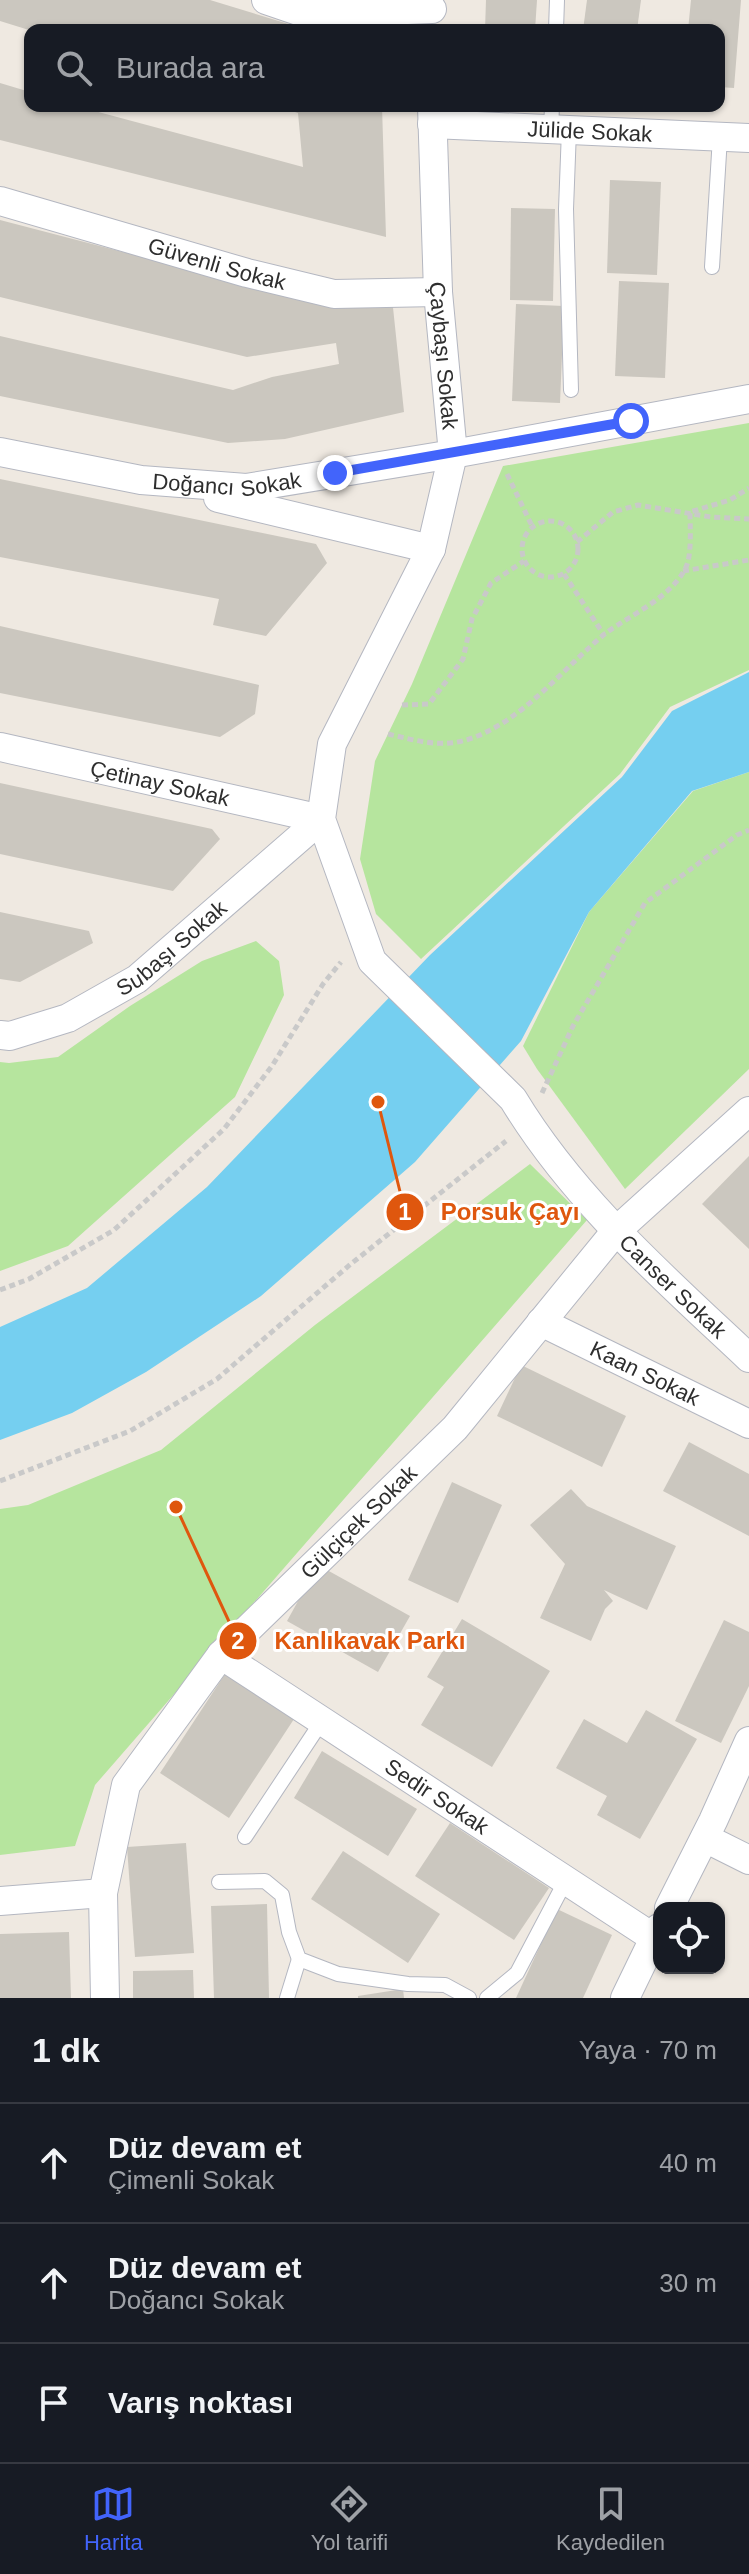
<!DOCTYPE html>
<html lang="tr">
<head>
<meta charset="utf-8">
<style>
	body { margin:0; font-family:Arial,sans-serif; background:#20242c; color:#f1f3f6 }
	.controls { position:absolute; right:24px; bottom:24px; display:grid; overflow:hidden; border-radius:16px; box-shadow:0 2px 6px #0004 }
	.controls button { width:72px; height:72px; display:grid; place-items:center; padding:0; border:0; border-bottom:2px solid #363941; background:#171b24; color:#f1f3f6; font:40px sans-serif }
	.stop { position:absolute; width:24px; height:24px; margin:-18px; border:6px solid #4264fb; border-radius:50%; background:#fff }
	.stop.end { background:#4264fb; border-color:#fff; box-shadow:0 2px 8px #0008 }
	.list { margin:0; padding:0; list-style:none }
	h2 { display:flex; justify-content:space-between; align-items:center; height:104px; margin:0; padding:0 32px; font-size:34px }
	h2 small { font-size:26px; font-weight:400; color:#9ea1a6 }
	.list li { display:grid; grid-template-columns:52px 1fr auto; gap:24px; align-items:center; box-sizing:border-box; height:120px; padding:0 32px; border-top:2px solid #363941 }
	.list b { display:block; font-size:30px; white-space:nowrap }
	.list p { margin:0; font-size:26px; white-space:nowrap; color:#9ea1a6 }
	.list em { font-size:26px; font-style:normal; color:#9ea1a6 }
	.icon { flex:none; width:44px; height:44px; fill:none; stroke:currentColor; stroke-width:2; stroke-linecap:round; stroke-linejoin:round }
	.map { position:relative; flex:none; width:749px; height:1998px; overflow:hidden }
	.search { position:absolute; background:#171b24; box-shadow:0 2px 6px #0004; left:24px; right:24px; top:24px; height:88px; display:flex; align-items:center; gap:20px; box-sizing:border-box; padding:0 28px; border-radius:16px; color:#9ea1a6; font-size:30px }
	.sheet { height:464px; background:#171b24 }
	nav { display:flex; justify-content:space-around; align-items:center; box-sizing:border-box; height:112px; border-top:2px solid #363941; background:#171b24; font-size:22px; color:#9ea1a6 }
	nav a { display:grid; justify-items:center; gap:4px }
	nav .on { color:#4264fb }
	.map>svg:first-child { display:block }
</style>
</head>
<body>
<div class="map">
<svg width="749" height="1998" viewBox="0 0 749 1998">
	<rect width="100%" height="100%" fill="#efe9e1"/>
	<!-- green -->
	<g fill="#b6e59e">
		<polygon points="749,423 749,670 670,707 620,774 421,959 376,914 360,859 375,761 412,684 503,466"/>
		<polygon points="749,772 749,1069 625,1189 537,1069 523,1046 589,912 693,791"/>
		<polygon points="256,941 279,961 284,995 235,1097 68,1246 0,1271 0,1062 9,1063 58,1057 130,1006 202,961"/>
		<polygon points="530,1164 587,1220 95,1785 75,1846 0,1855 0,1509 28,1505 161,1450 315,1325"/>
	</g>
	<!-- water -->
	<polygon fill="#75cff0" points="749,672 749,772 692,791 589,912 521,1041 415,1162 261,1296 146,1372 72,1413 0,1440 0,1327 87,1288 207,1187 430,955 622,777 672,711"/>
	<!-- building -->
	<g fill="#cbc7bf">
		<polygon points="0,0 210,0 305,29 29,30 0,21"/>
		<polygon points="486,0 537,0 535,30 485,30"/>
		<polygon points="587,0 641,0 637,30 583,30"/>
		<polygon points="691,0 741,0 734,88 719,87 719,30 688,30"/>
		<polygon points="0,83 30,92 30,106 76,106 303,167 298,113 277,106 382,106 386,237 0,140"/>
		<polygon points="610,180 661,182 657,275 607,273"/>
		<polygon points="511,208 555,209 553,301 510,300"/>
		<polygon points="0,220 311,301 392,298 404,412 285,439 228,443 0,396 0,336 233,390 272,377 339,364 336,343 247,357 0,297"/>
		<polygon points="619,281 669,283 665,378 615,376"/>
		<polygon points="516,304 564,306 560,403 512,401"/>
		<polygon points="0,479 316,544 327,563 266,636 213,625 219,599 0,557"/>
		<polygon points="0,626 259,685 255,714 220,737 0,693"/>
		<polygon points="0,783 212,829 220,839 173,891 0,854"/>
		<polygon points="0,912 89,931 93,943 20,982 0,979"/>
		<polygon points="749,1156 749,1249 702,1204"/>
		<polygon points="521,1365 626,1416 602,1467 497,1416"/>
		<polygon points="689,1442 749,1474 749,1536 663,1491"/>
		<polygon points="452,1482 502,1505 458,1603 408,1580"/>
		<polygon points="571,1489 587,1506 676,1546 647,1610 604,1590 613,1601 605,1609 591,1641 540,1618 565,1564 530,1525"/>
		<polygon points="318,1565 410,1616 378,1672 287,1621"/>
		<polygon points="462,1619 550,1671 492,1767 421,1725 444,1687 427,1677"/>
		<polygon points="724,1620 749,1632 749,1686 721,1743 675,1721"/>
		<polygon points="225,1674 294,1719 229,1818 160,1773"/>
		<polygon points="646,1710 697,1739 640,1839 597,1815 607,1796 556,1768 584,1719 627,1743"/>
		<polygon points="322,1751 417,1809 388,1856 294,1798"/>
		<polygon points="450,1823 549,1888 514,1940 415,1876"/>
		<polygon points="186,1843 194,1953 135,1957 127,1847"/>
		<polygon points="343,1851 440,1914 408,1963 311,1899"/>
		<polygon points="267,1904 269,1998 214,1998 211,1906"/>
		<polygon points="557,1909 612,1935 583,1998 516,1998"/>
		<polygon points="69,1932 71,1998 0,1998 0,1934"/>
		<polygon points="193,1970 194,1998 133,1998 133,1971"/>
		<polygon points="403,1989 404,1998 358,1998 358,1996"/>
	</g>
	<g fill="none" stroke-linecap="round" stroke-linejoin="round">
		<defs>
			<g id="lane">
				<polyline points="556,30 557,0"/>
				<polyline points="551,130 552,106"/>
				<polyline points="569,130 566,209 571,390"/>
				<polyline points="712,267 720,137"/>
				<polyline points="245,1837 322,1721"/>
				<polyline points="219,1882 265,1881 282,1895 289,1932 299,1959 338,1974 408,1984 445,1985 469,1998"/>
				<polyline points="287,1998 299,1959"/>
				<polyline points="487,1998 517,1973 566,1880"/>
			</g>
			<g id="street">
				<polyline points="266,0 307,14 432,9"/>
				<path id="s1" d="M432 106 438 292 453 454 431 549 332 744 321 819 372 961 513 1099C574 1200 664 1278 749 1358"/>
				<path id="s2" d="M432 124 749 138"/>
				<path id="s3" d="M0 201 247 273 334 294 438 292"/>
				<path id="s4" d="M0 452 141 480 246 488 453 454 749 399"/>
				<polyline points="218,498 431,549"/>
				<path id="s5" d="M0 747 321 819"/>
				<path id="s6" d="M0 1035 10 1036 68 1018 137 979 321 819"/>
				<path id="s7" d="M541 1322 749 1424"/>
				<path id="s8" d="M221 1655 654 1938"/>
				<polyline points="705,1838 749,1860"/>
				<polyline points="0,1901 103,1893"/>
				<polyline points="669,1908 713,1821 749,1741"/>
				<path id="s9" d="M105 1998 103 1893 126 1785 221 1655 455 1428 615 1232 749 1111"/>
				<polyline points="625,1998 659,1928"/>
			</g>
		</defs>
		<!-- lane casing -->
		<use href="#lane" stroke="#b4b7c1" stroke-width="16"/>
		<!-- street casing -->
		<use href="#street" stroke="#b4b7c1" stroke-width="30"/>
		<!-- path -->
		<g stroke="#c9c9c9" stroke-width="5" stroke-dasharray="6 4" stroke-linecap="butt">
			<polyline points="507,474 532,526"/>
			<circle cx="550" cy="549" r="28"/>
			<polyline points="577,542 613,512 638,505 711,517 749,519"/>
			<polyline points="683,571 749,560"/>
			<polyline points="564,574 604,635"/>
			<polyline points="402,705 429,704 463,659 472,619 491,583 524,561"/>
			<path d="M388 734C414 740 440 748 466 740 521 724 563 668 606 633 632 614 672 597 686 567 692 555 690 526 690 512L730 500 749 488"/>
			<polyline points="542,1093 573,1026 645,903 737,835 749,830"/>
			<polyline points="0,1290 29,1279 114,1230 224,1129 272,1066 323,984 341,962"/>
			<polyline points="0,1481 130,1431 217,1379 352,1263 506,1141"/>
		</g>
		<!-- lane -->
		<use href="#lane" stroke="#fff" stroke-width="14"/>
		<!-- street -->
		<use href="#street" stroke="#fff" stroke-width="28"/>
	</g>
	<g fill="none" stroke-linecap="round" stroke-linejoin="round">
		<!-- route -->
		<polyline stroke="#4264fb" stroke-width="10" points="335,473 631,421"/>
	</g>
	<g text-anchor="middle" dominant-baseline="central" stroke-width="6" stroke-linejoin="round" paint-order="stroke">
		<!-- street labels -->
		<g font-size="22" fill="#2e2e2e" stroke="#fff">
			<text stroke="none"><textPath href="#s2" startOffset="158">Jülide Sokak</textPath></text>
			<text stroke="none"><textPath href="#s3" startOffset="226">Güvenli Sokak</textPath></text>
			<text stroke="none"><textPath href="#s1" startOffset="250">Çaybaşı Sokak</textPath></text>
			<text stroke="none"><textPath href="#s4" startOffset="230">Doğancı Sokak</textPath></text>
			<text stroke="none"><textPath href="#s5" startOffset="164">Çetinay Sokak</textPath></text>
			<text stroke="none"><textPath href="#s6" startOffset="196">Subaşı Sokak</textPath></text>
			<text stroke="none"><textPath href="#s1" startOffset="1336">Canser Sokak</textPath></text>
			<text stroke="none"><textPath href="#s7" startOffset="116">Kaan Sokak</textPath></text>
			<text stroke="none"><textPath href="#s9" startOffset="568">Gülçiçek Sokak</textPath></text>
			<text stroke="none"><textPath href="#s8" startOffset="258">Sedir Sokak</textPath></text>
		</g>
	</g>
	<!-- callouts -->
	<path fill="none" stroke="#df570e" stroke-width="3" d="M378 1102L405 1212M176 1507L238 1641"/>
	<g fill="#df570e" stroke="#fff" stroke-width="3">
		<circle cx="378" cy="1102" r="8"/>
		<circle cx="176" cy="1507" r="8"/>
		<circle cx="405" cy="1212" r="20"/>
		<circle cx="238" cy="1641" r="20"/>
	</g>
	<g font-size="24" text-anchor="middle" font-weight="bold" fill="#fff">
		<text x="405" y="1220">1</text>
		<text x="238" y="1649">2</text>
	</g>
	<g font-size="24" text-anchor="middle" font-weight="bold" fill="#df570e" stroke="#fff" stroke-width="6" stroke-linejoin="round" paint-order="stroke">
		<text x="510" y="1220">Porsuk Çayı</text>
		<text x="370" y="1649">Kanlıkavak Parkı</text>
	</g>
</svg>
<div class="controls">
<button><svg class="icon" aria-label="locate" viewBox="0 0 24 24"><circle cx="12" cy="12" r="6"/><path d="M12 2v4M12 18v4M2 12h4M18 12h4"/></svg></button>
</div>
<div class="stop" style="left:631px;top:421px"></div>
<div class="stop end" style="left:335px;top:473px"></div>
<div class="search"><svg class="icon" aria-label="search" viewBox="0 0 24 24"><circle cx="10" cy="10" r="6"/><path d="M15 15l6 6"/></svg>Burada ara</div>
</div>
<section class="sheet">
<h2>1 dk<small>Yaya · 70 m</small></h2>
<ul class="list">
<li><svg class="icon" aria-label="ahead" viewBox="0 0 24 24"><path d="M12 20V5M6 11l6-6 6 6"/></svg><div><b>Düz devam et</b><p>Çimenli Sokak</p></div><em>40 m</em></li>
<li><svg class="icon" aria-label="ahead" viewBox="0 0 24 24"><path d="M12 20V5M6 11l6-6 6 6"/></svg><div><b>Düz devam et</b><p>Doğancı Sokak</p></div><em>30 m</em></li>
<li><svg class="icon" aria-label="arrive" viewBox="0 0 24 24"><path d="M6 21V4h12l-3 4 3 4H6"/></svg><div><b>Varış noktası</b></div></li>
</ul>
</section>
<nav>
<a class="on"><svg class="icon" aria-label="map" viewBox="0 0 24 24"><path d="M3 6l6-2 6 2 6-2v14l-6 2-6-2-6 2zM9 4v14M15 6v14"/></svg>Harita</a>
<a><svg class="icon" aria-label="directions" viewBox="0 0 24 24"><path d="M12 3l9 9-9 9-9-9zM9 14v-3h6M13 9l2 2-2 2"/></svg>Yol tarifi</a>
<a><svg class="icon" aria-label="saved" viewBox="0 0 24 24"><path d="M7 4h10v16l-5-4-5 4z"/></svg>Kaydedilen</a>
</nav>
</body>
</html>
